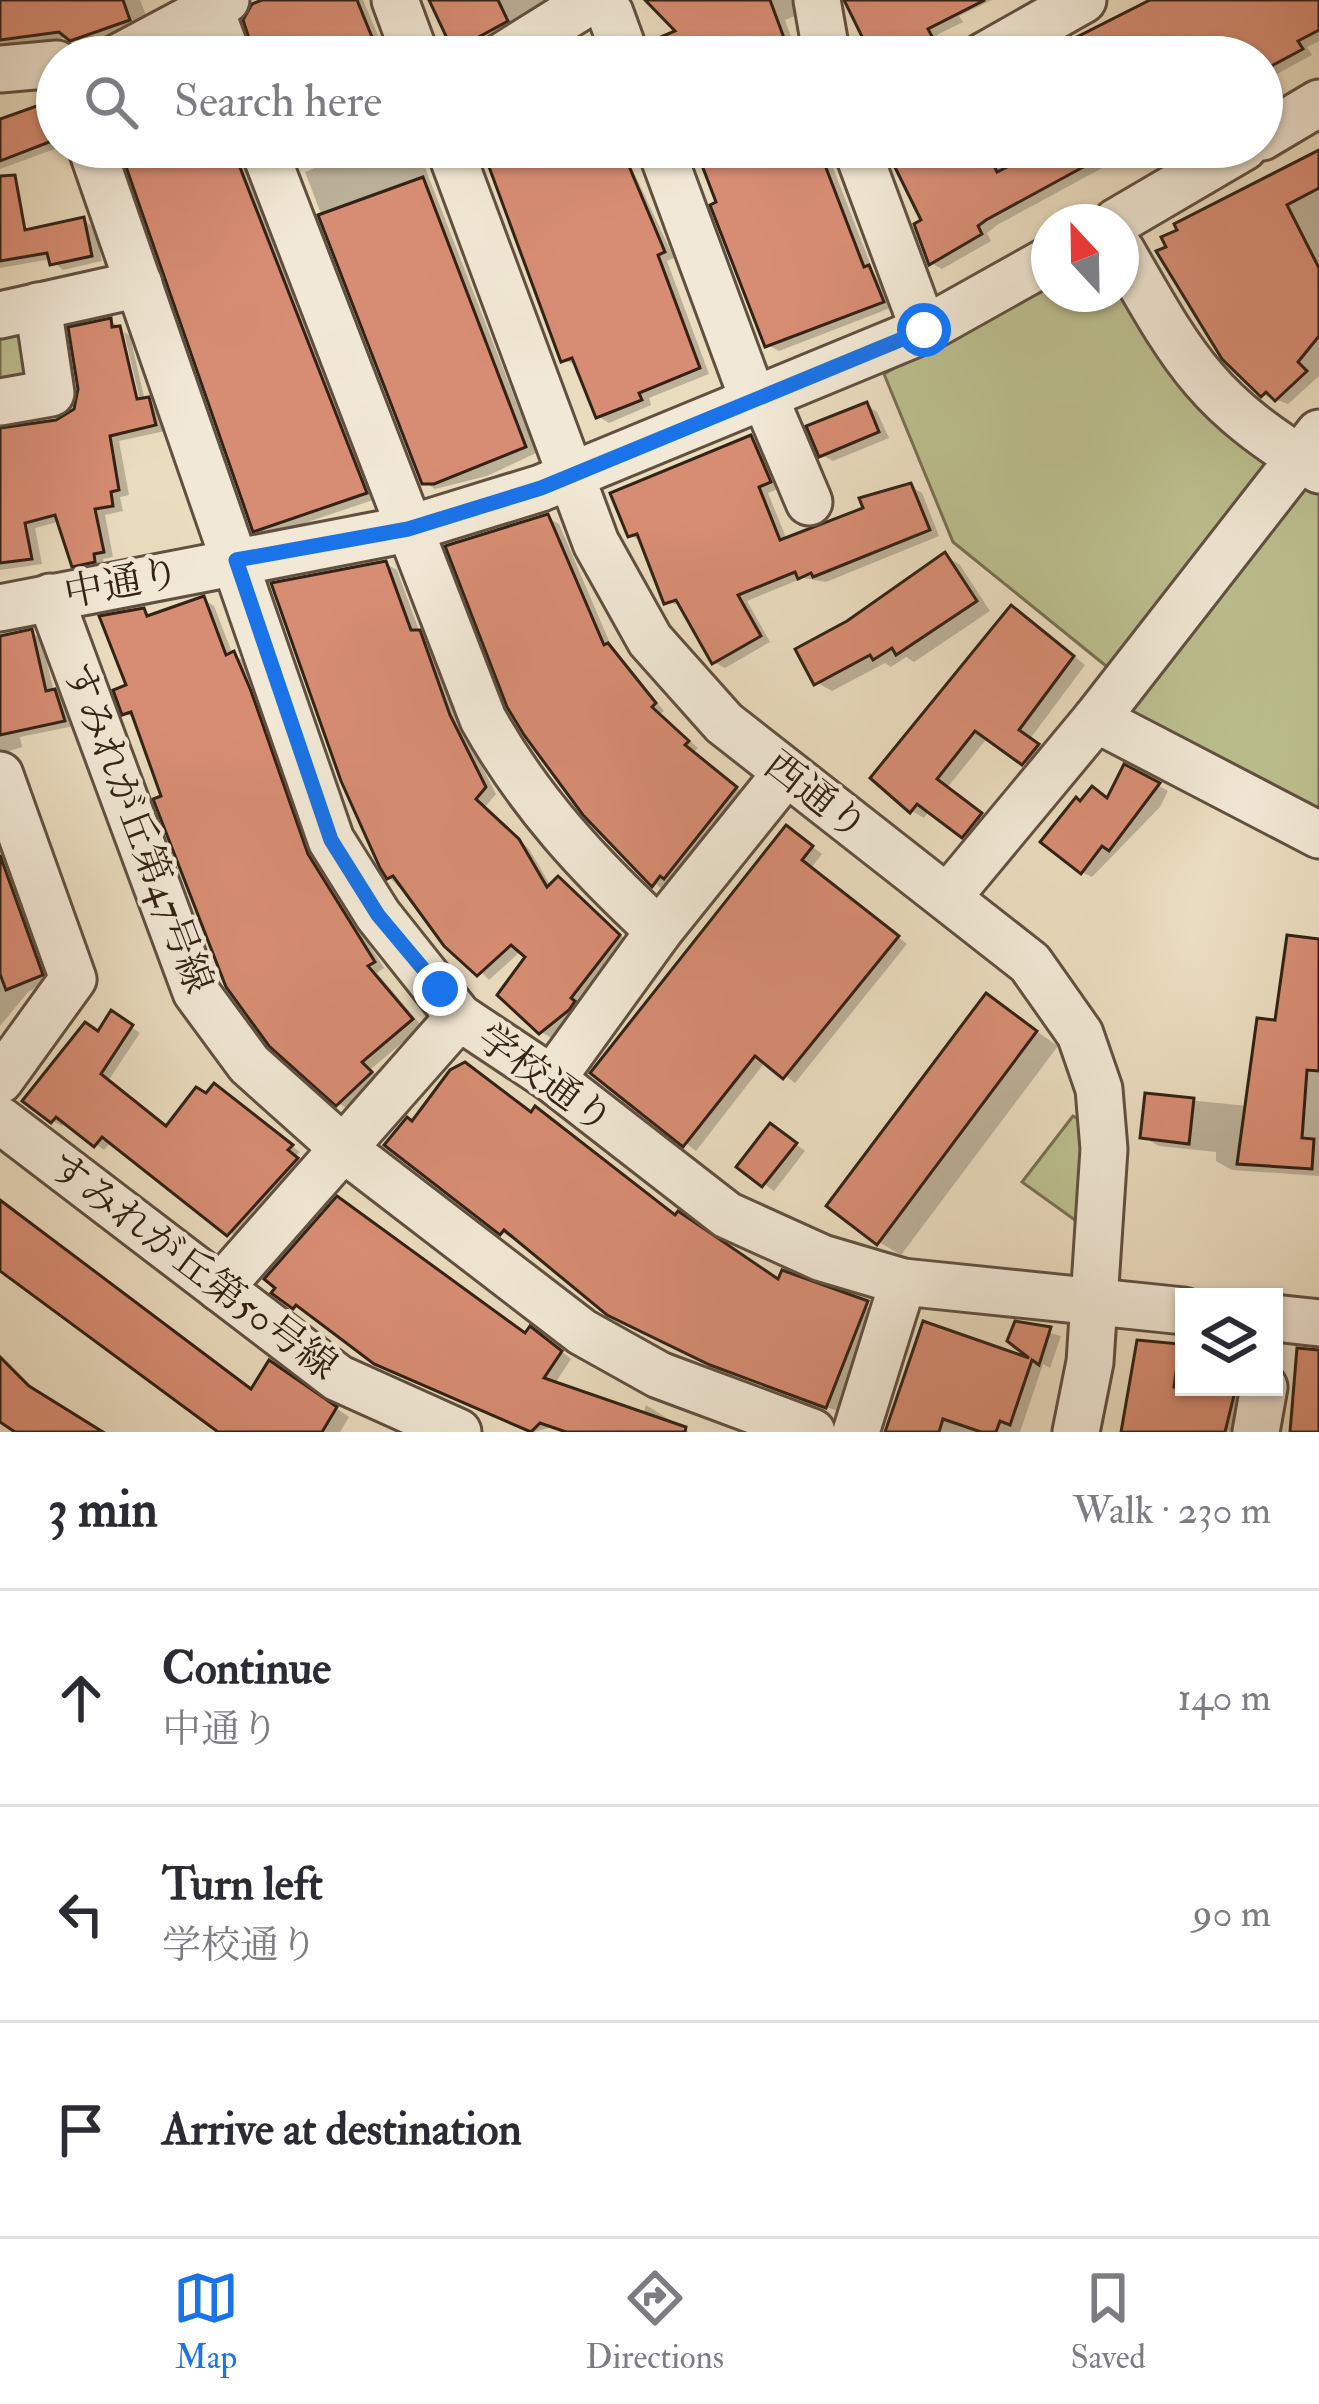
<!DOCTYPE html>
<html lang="en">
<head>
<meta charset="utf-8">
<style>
	body { margin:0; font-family:"IM FELL Double Pica","Noto Serif JP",serif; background:#f2f2f3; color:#2b2b33 }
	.controls { position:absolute; right:36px; bottom:36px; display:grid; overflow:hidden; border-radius:0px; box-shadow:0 3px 9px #0004 }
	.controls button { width:108px; height:108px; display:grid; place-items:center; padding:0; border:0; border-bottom:3px solid #e1e1e2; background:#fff; color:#2b2b33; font:60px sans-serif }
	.compass { position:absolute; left:1031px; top:204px; width:108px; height:108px; border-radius:50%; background:#fff; box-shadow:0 3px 9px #0004; rotate:338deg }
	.stop { position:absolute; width:36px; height:36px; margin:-27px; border:9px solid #1a73e8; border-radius:50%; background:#fff }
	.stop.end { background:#1a73e8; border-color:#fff; box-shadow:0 3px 12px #0008 }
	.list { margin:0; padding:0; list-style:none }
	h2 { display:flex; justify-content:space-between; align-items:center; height:156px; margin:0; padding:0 48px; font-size:51px }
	h2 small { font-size:39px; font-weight:400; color:#7c7c81 }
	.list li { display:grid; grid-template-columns:78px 1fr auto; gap:36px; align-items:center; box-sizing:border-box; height:216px; padding:0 48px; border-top:3px solid #e1e1e2 }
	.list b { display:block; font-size:45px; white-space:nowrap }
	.list p { margin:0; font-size:39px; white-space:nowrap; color:#7c7c81 }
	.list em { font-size:39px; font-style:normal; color:#7c7c81 }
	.icon { flex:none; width:66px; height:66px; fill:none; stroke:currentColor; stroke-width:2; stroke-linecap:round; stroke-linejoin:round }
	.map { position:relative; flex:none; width:1319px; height:1432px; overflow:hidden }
	.search { position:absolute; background:#fff; box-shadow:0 3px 9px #0004; left:36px; right:36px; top:36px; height:132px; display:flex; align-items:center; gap:30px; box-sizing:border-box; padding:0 42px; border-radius:66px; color:#7c7c81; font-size:45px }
	.sheet { height:804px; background:#fff }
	nav { display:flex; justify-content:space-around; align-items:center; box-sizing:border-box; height:168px; border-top:3px solid #e1e1e2; background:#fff; font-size:33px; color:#7c7c81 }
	nav a { display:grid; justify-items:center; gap:6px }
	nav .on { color:#1a73e8 }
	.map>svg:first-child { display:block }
</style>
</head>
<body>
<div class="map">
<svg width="1319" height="1432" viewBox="0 0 1319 1432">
	<rect width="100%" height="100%" fill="#eadcbf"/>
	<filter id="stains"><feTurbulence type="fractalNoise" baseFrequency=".00167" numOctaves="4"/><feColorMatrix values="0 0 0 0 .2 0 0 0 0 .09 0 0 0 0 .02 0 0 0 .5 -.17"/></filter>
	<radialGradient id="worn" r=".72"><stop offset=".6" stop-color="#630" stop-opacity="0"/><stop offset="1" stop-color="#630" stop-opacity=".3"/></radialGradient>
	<!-- green -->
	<g fill="#bcbf8f" stroke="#787052" stroke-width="3">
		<polygon points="1049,280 1049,294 1121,294 1210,419 1278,462 1116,674 953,542 884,374"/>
		<polygon points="14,326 30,337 35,379 0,394 0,329"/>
		<polygon points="1300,469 1319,481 1319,820 1116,717"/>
		<polygon points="1073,1116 1092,1127 1086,1228 1022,1182"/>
	</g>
	<!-- shadow -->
	<g fill="#0003">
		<polygon points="0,0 140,0 148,21 125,34 84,45 70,37 0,49"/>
		<polygon points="269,0 363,0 387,57 261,57"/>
		<polygon points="433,0 545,0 515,23 517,27 466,55 456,49"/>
		<polygon points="712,0 795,0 800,14 785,20 798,57 654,57"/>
		<polygon points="849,0 992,0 959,16 963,22 937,35 945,50 933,57 876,57"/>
		<polygon points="1153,0 1319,0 1319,41 1307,47 1312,55 1262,82 1262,57 1053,57"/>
		<polygon points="47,105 57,110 60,147 0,169 0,123"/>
		<polygon points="123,147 240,147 376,499 266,536 255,530"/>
		<polygon points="366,147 417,147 536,453 487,476 435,489 424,482 305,172"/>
		<polygon points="485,147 622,147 674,258 667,261 709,374 649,398 651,405 609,423 598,416 578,365 563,360"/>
		<polygon points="698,147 825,147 873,271 893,307 779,351 768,345"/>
		<polygon points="902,147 1141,147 997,225 987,233 991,241 942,269 931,263 925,221"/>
		<polygon points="1319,150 1319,376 1288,404 1263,395 1206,333 1160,253 1170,248 1181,231 1178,226"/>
		<polygon points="84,221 95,227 102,261 63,270 51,259 0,268 0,231 23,226 32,232"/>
		<polygon points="110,321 121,327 137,415 143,413 124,332 130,336 145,401 159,406 165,431 119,441 129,495 120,497 123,511 105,515 113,557 103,559 105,567 86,571 75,565 61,521 35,528 42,564 0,570 0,430 57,422 80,403"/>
		<polygon points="866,405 877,412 889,438 833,461 822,455"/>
		<polygon points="751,438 762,444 780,488 768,493 787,540 911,487 922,493 939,536 826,582 803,578 747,601 770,642 725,668 714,662 683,606 667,602 641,541 630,535"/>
		<polygon points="548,518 559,524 612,648 664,711 660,714 698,748 693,753 746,795 664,891 630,861"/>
		<polygon points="945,556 960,565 990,611 914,662 906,657 891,667 885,663 832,691 816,682 849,623"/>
		<polygon points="386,564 397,570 420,633 430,639 460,724 496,794 485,807 529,849 551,886 558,880 569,886 629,943 565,1031 560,1029 552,1038 541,1032 529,957 522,950 489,980 389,877"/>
		<polygon points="203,599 214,606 233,655 244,661 318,863 384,968 377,973 422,1026 371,1069 381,1080 348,1109 338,1103 165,797 137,720 125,713 144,611 154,617"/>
		<polygon points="1024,616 1085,665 1030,739 1050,753 1036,770 988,737 947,788 993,822 976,843 930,810 924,818 912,811"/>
		<polygon points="31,633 41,638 54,692 65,698 74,726 20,737 22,747 0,754 0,638"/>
		<polygon points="1126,768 1168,791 1160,807 1092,877 1082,872"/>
		<polygon points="797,835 822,854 811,868 907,944 795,1083 766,1061 696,1151 594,1072"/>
		<polygon points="0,846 8,885 21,893 52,981 29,991 0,1026"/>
		<polygon points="1319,942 1319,1176 1232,1170 1216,1161 1216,1152 1159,1146 1143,1137 1147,1096 1248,1106 1278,1024"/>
		<polygon points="987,997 1058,1046 901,1255 879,1242"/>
		<polygon points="112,1014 140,1033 108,1081 168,1129 207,1096 223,1092 300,1152 295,1156 305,1165 238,1238 112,1141 104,1150 66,1121 62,1126 53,1121"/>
		<polygon points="533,1114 676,1218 780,1283 877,1310 838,1411 724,1370 516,1235 512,1239 502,1232 413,1124"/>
		<polygon points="782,1133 805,1151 774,1191 740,1166"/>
		<polygon points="0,1201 253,1392 284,1372 349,1417 340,1432 223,1432 0,1267"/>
		<polygon points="275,1292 542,1336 571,1359 554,1385 643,1415 646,1405 689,1432 552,1427 534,1432 388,1369"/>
		<polygon points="1017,1324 1061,1336 1050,1368 1043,1364 1020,1432 895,1432 926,1325 1042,1365 1011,1340"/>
		<polygon points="1140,1343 1184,1349 1184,1387 1247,1387 1237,1432 1123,1432"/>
		<polygon points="0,1354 43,1398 98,1432 20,1432 0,1418"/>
	</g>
	<!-- building -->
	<g fill="#d78d73" stroke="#332215" stroke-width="3">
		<polygon points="0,0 123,0 130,20 70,41 59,32 0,40"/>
		<polygon points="262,0 357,0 380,57 255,57 243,20 252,4"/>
		<polygon points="429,0 498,0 508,21 453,51"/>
		<polygon points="645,0 770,0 791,57 652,57 649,42 675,31"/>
		<polygon points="844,0 985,0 928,29 936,44 912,57 872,57"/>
		<polygon points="1150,0 1319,0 1319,30 1298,41 1303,49 1262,71 1262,57 1087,57 1077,37"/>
		<polygon points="48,102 57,139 0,161 0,119"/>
		<polygon points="142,147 232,147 367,493 253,532 124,161 144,153"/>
		<polygon points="509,147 621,147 665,252 658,255 700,368 639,393 642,400 596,418 572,358 561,362 485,156"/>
		<polygon points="695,147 818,147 864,267 869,265 884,302 765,347 710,205 716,202"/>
		<polygon points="885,147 985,147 997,172 1047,147 1120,147 986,220 978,226 982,234 929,265 914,224 921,220"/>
		<polygon points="1319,150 1319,188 1287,205 1319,268 1319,336 1298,362 1307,371 1275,401 1266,392 1261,397 1222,359 1156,251 1166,247 1161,237 1177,230 1174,224"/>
		<polygon points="15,175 25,230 84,217 92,256 50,265 47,253 0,261 0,176"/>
		<polygon points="423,177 526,447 434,484 422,484 318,215"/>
		<polygon points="111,318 112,327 120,326 137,399 149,397 156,425 110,436 119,490 111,492 113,506 95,509 104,552 94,554 95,562 72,567 55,515 25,523 32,559 0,563 0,428 56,420 74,409 78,389 68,327"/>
		<polygon points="867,402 879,432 819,457 806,426"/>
		<polygon points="751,435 771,482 759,487 780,540 863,508 859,498 911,483 930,530 813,577 811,573 798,579 795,572 738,595 761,636 712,664 676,600 664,604 637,534 628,537 610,493"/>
		<polygon points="548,514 604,645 608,643 656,703 652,707 689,741 685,745 737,787 664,879 660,876 652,887 583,815 524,735 507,707 445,546"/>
		<polygon points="945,552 977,601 896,655 892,648 873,660 870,655 814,685 795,649 847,621"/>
		<polygon points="386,561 411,630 420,630 450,715 486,787 476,799 519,839 547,887 558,876 620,935 571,998 575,1001 569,1010 539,1034 497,995 525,957 511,945 477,976 444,946 393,876 387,879 380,868 341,781 271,583"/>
		<polygon points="204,596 226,655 234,651 251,691 308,854 375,962 368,966 413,1019 362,1062 372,1072 336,1106 269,1046 226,987 153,799 161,796 131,712 122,715 113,690 126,685 99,616 144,608 147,616"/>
		<polygon points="1011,605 1074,656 1019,730 1039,744 1022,765 975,731 937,779 982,813 962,838 917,804 910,813 870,778"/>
		<polygon points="32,629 46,691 55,689 65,721 0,735 0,636"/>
		<polygon points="1124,764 1160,783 1109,851 1102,846 1081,874 1040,842 1076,797 1080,801 1092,786 1107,798"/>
		<polygon points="786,825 813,846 802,860 899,936 783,1079 755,1056 683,1147 590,1073"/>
		<polygon points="0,855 43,975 6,990 0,974"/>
		<polygon points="1287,935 1319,939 1319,1071 1307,1070 1302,1138 1314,1139 1312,1169 1237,1164 1257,1018 1275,1020"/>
		<polygon points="986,993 1037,1031 877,1245 826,1206"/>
		<polygon points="111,1010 133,1025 101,1074 166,1126 196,1087 206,1093 214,1083 293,1145 288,1150 298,1158 227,1236 102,1137 94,1147 56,1117 51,1123 22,1101 85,1022 98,1031"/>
		<polygon points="465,1062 531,1112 535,1106 675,1215 678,1211 778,1279 782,1270 868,1301 826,1408 710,1365 607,1315 504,1230 500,1235 384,1145 407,1117 412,1121 450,1070"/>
		<polygon points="1145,1093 1194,1098 1189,1144 1140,1138"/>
		<polygon points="770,1123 797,1143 762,1187 736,1167"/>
		<polygon points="337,1196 525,1333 530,1326 562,1351 544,1378 686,1427 685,1432 566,1432 540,1423 531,1432 374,1364 296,1305 293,1309 271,1293 275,1288 264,1279"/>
		<polygon points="0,1200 251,1389 269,1360 337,1407 322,1432 218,1432 0,1271"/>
		<polygon points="923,1321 1029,1358 1007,1341 1015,1321 1051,1327 1039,1365 1032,1360 1010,1425 1000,1421 996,1432 981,1432 943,1419 939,1432 885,1432"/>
		<polygon points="1137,1340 1180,1344 1174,1387 1236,1387 1225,1432 1121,1432"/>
		<polygon points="1297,1348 1319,1350 1319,1432 1290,1432"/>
		<polygon points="0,1357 29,1386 103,1432 15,1432 0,1422"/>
	</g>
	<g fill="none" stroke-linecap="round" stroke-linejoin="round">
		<defs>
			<g id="minor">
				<polyline points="395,0 416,57"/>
				<polyline points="599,0 610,13 626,57"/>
				<polyline points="817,0 827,57"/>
				<polyline points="211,11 228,57"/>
				<polyline points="119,57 226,0"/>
				<polyline points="501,57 592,0"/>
				<polyline points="982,57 1083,0"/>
				<polyline points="0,69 57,64"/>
				<polyline points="1262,137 1319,103"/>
				<polyline points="91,147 331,840 378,915 459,1017 552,1079 727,1215 822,1258 903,1282 1184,1311"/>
				<path d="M263 147 483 719C530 803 589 866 659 931"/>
				<polyline points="449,147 596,543 650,640 724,723 1030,963 1080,1034 1099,1089 1104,1149 1090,1362 1076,1432"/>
				<polyline points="660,147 754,402"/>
				<polyline points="856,147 924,330"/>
				<polyline points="1116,222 1244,147"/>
				<path d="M1121 250C1184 360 1206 403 1319 470"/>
				<polyline points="0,315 139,284"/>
				<polyline points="765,398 809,502"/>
				<polyline points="0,402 51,393 38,306"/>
				<polyline points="50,597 196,992 249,1064 344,1149 582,1332 659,1375 812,1432"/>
				<polyline points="0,608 408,529 541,488 924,330 1049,260"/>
				<polyline points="1096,719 1319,835"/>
				<polyline points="0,775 73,979 0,1080"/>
				<polyline points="948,897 1096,719 1319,433"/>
				<polyline points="552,1079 659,931 786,773"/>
				<polyline points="0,1120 338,1378 458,1432"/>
				<polyline points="220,1288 459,1017"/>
				<polyline points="1274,1318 1319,1323"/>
				<polyline points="856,1432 903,1282"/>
				<polyline points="1256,1432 1264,1387"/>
			</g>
		</defs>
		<!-- minor casing -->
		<use href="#minor" stroke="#615040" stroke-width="51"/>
		<!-- minor -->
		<use href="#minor" stroke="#f1e8d5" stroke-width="45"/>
	</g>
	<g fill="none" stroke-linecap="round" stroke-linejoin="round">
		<!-- route -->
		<polyline stroke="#1a73e8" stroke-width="15" points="440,989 378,915 331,840 236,560 408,529 541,488 924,330"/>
	</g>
	<g text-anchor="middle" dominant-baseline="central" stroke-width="9" stroke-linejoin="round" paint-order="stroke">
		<!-- street labels -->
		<g font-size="39" fill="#332215" stroke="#f1e8d5">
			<text transform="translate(122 583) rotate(-11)">中通り</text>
			<text transform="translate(816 796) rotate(38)">西通り</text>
			<text transform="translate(138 828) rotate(69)">すみれが丘第47号線</text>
			<text transform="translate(545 1079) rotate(36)">学校通り</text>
			<text transform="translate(193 1266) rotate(37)">すみれが丘第50号線</text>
		</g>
	</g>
	<rect width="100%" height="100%" filter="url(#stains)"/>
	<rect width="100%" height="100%" fill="url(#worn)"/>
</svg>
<div class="controls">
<button><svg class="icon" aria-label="layers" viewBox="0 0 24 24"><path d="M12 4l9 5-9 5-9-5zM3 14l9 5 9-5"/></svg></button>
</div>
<svg class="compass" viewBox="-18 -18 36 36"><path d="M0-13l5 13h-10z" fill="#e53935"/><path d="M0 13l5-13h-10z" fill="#7c7c81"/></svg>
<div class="stop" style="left:924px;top:330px"></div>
<div class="stop end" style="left:440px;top:989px"></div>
<div class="search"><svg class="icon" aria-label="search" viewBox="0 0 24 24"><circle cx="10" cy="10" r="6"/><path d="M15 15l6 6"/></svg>Search here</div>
</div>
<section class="sheet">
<h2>3 min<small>Walk · 230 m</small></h2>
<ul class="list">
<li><svg class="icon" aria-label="ahead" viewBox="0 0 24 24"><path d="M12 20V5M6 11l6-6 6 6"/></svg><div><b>Continue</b><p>中通り</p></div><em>140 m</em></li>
<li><svg class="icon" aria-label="left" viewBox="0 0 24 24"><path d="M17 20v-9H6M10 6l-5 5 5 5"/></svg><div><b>Turn left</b><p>学校通り</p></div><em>90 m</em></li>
<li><svg class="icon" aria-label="arrive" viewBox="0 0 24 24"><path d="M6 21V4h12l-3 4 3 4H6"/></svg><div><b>Arrive at destination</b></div></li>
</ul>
</section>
<nav>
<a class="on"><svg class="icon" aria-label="map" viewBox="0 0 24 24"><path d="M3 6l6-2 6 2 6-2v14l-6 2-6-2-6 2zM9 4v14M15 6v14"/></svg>Map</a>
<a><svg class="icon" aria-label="directions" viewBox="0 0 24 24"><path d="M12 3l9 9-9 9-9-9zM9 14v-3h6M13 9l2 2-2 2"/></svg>Directions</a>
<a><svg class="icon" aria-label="saved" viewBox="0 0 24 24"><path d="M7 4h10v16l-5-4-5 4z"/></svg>Saved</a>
</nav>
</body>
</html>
